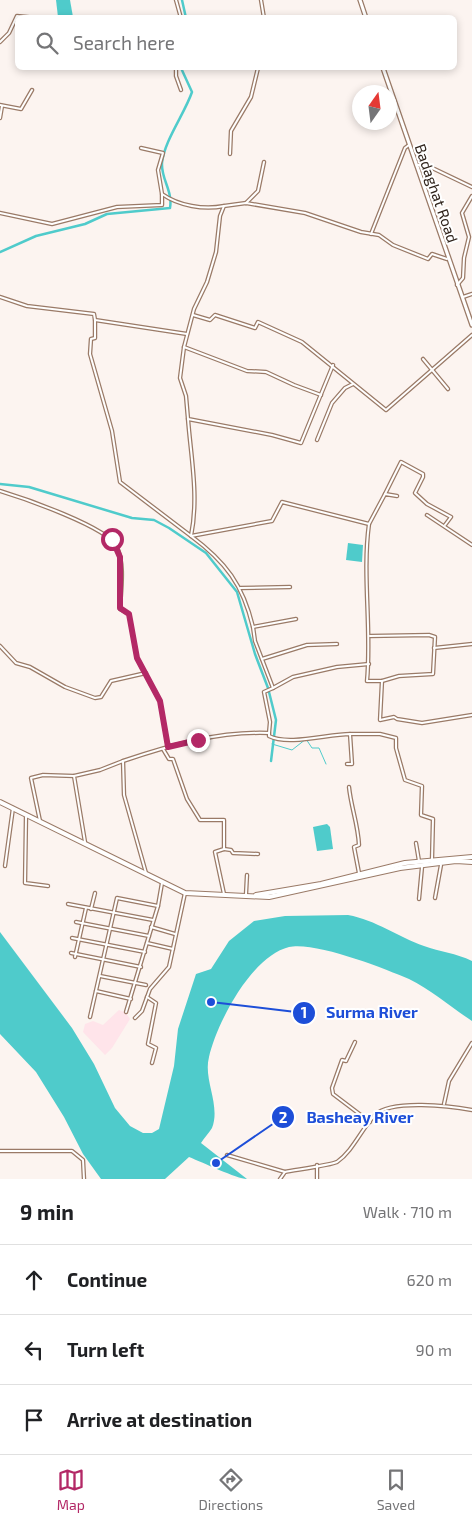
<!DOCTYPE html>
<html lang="en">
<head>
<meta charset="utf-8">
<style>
	body { margin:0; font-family:"Exo 2",sans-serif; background:#f6f6f6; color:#202124 }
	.compass { position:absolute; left:352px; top:85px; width:45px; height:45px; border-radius:50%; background:#fff; box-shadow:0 2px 8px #0003; rotate:14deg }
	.stop { position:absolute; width:15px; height:15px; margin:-11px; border:4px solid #b32866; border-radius:50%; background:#fff }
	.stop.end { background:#b32866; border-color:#fff; box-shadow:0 1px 5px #0008 }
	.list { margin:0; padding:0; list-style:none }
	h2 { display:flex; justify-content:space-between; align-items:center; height:65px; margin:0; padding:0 20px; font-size:21px }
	h2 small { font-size:16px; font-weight:400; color:#757577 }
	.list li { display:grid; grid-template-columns:32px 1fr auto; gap:15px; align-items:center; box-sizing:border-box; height:70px; padding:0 20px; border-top:1px solid #e0e0e0 }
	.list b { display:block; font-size:19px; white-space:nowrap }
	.list em { font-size:16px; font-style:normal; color:#757577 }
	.icon { flex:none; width:28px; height:28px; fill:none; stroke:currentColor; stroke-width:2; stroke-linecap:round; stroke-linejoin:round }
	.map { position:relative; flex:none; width:472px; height:1179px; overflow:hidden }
	.search { position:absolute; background:#fff; box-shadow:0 2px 8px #0003; left:15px; right:15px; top:15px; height:55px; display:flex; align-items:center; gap:12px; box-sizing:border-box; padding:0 18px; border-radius:8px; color:#757577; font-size:19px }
	.sheet { height:275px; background:#fff }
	nav { display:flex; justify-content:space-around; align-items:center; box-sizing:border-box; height:70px; border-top:1px solid #e0e0e0; background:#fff; font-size:14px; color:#757577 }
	nav a { display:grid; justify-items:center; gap:2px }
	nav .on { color:#b32866 }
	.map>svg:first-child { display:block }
</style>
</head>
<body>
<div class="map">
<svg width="472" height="1179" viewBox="0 0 472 1179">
	<rect width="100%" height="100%" fill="#fcf4f0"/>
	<!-- commercial -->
	<polygon fill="#ffe4ea" points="119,1010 126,1013 130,1019 112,1048 105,1055 83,1032 85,1024 93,1021 103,1025"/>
	<!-- water -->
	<g fill="#4fcbcb">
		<polygon points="56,0 70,0 73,17 58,17"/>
		<polygon points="348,543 363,545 362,562 346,560"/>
		<polygon points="327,824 330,827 333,849 317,851 313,827"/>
		<path d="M348 915C376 920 398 937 424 946 440 952 456 953 472 961V1021C451 1007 431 990 409 979 384 968 314 941 289 947 252 956 217 1022 209 1057 203 1080 221 1105 212 1128 209 1133 204 1138 201 1143L247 1179C237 1179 202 1162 189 1157L165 1179H101L83 1154 64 1117 36 1072 0 1034V932L72 1028 94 1064 115 1108 130 1126 143 1133H152L159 1129 174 1066 178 1029 196 974 211 969 229 941 254 921 285 916Z"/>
	</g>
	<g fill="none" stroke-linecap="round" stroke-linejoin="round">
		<!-- stream -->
		<polyline stroke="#4fcbcb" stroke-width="1" points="272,744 292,750 306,739 312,748 319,748 326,764"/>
		<!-- canal -->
		<g stroke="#4fcbcb" stroke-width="2.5">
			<polyline points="182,0 186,18"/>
			<path d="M0 252 36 236 85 224 107 214 170 208C173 191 161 179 162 163 164 141 185 113 192 92L181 68"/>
			<polyline points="0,484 29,487 132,518 154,520 169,528 206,553 237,592 255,654 268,688 276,720 271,761"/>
		</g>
		<defs>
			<g id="street">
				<polyline points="176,0 181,18"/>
				<polyline points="261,0 264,18"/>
				<polyline points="0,42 9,33 17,16 37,18"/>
				<polyline points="176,68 176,76 181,90"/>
				<polyline points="0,105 21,109 32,90"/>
				<polyline points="0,118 2,106"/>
				<path d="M141 148 163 153 158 170 162 194C179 206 204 210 224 206"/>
				<polyline points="230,154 231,131 251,97 258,68"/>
				<polyline points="418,165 426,165 472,187"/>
				<polyline points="246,203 258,191 264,162"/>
				<polyline points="0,213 52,224 117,207 162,205 162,194"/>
				<polyline points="371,234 405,148 409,145"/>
				<polyline points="457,285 463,278 464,258 469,237 462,213 472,196"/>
				<polyline points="0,297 27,306 94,314 95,320 187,334"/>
				<polyline points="463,297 472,294"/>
				<polyline points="193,315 210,320 215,315 255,328 258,322 302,342 386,410 472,335"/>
				<path d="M95 320V338L91 339 90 354 112 431 120 482 191 536C199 497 191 458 188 419"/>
				<polyline points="184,347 247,371 266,372 294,385 321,395"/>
				<polyline points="423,359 448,389"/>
				<polyline points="333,365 301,443 272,435 188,419 186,396 180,378 184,347 194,309 207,282 216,252 220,216 224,206 246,203 305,213 361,232 379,235 393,245 428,259 432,254 447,259"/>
				<polyline points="317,440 332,403 345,388 353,384"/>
				<path d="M0 491C23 498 108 527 117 547 125 565 121 589 120 609L129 614 137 658 160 701 168 747"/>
				<polyline points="385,494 401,462 423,474 423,477 415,493 427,504 451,517 445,525"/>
				<polyline points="427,515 472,545"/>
				<path d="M369 524C362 576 372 629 367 681H382L380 720 394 717 397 719 422 723 472 715"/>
				<polyline points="240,588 290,587"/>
				<path d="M253 627C243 585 226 562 191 536L272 521 282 502 369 524 385 494 397 496"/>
				<polyline points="370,636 429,635 435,637 433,674 399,676 382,681"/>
				<polyline points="0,646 16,663 30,667 65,687 95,698 101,697 111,681 146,673"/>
				<polyline points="434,648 472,644"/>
				<polyline points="262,659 307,645 337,644"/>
				<polyline points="273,688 293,677 337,667 369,664"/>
				<path d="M269 733V736C288 746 328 734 350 734L352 764H347"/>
				<polyline points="350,734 380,734 396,738 396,748 405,780 422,786 421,815 433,819 432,859"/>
				<polyline points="163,749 169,759 173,759 187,799 200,820 224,820 224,849 215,852 224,894"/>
				<path d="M349 787C351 807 358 824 359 845L354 847 359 873"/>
				<polyline points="26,817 25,883 48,886"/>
				<polyline points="40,821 31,778 43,775 74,776"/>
				<polyline points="85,842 74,776 100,770 123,761"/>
				<polyline points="416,843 419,861"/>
				<polyline points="224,849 231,850 233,853 258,854"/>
				<polyline points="5,866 13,808"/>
				<path d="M146 873 124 795 123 761C170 745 220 731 269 733L270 722 264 692 273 688 255 641 253 627 296 619"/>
				<polyline points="246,894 247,875"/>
				<polyline points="435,898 441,865"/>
				<polyline points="419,899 422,867"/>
				<polyline points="68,904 153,920"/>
				<polyline points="91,909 95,893"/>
				<polyline points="76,922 149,936"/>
				<polyline points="151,927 175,934"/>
				<polyline points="72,938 145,952"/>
				<polyline points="147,943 173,949"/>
				<polyline points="71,953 141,967"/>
				<polyline points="75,957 86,908"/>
				<polyline points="100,976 146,985"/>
				<polyline points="96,991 131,999"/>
				<polyline points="147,997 156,1003 148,1044 156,1048 152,1063"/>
				<polyline points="126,1012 158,906 162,883"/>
				<polyline points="90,1017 117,898 158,906"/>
				<polyline points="135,1018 142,1011 150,989 169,967 185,893"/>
				<polyline points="355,1042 346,1061 342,1060 332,1088 333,1094 370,1122"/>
				<polyline points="444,1104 449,1081 472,1043"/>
				<polyline points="0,1151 72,1151 83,1160 84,1179"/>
				<polyline points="227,1155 285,1172"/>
				<path d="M280 1179 285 1172C295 1170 331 1165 337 1162 353 1151 362 1128 375 1115 391 1099 451 1106 472 1110"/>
				<polyline points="317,1179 317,1165"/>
			</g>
			<g id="secondary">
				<polyline points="360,0 366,18"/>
				<polyline points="383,68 472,325"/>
			</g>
			<g id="primary">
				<polyline points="0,802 185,893 269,897 400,868 456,861 472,862"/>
				<polyline points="256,895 321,884 405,863 472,857"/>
			</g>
		</defs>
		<!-- street casing -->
		<use href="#street" stroke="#9a7a67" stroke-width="4.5"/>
		<!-- secondary casing -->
		<use href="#secondary" stroke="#9a7a67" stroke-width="5.5"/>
		<!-- primary casing -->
		<use href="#primary" stroke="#9a7a67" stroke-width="6"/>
		<!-- street -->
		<use href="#street" stroke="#fff" stroke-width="2"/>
		<!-- secondary -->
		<use href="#secondary" stroke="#fff" stroke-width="3"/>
		<!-- primary -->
		<use href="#primary" stroke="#fff" stroke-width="4"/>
	</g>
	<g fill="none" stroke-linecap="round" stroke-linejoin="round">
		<!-- route -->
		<polyline stroke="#b32866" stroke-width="6" points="112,539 120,557 120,608 129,614 137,658 160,701 168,747 198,740"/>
	</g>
	<g text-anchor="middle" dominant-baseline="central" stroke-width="4" stroke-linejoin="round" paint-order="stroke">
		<!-- street labels -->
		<g font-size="15" fill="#2e221a" stroke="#fff">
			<text transform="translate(437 193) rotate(71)">Badaghat Road</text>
		</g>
	</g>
	<!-- callouts -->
	<path fill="none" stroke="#1d4ed8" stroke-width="2" d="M211 1002L304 1013M216 1163L283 1117"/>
	<g fill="#1d4ed8" stroke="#fff" stroke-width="2">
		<circle cx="211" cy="1002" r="5"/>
		<circle cx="216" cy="1163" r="5"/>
		<circle cx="304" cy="1013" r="12"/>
		<circle cx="283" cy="1117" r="12"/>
	</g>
	<g font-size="15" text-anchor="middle" font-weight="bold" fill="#fff">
		<text x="304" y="1018">1</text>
		<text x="283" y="1123">2</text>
	</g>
	<g font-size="16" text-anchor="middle" font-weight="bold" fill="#1d4ed8" stroke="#fff" stroke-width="4" stroke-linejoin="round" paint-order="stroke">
		<text x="372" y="1018">Surma River</text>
		<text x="360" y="1123">Basheay River</text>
	</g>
</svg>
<svg class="compass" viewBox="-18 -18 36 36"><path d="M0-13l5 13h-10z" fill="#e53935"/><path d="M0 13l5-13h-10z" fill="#757577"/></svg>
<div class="stop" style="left:112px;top:539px"></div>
<div class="stop end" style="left:198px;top:740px"></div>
<div class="search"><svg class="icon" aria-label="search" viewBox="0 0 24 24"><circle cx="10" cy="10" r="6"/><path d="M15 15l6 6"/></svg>Search here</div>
</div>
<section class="sheet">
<h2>9 min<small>Walk · 710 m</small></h2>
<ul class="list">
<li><svg class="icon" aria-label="ahead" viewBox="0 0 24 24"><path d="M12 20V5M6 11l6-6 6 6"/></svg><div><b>Continue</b></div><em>620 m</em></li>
<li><svg class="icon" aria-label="left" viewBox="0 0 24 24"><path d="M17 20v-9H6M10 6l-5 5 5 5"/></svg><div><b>Turn left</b></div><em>90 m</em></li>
<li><svg class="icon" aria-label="arrive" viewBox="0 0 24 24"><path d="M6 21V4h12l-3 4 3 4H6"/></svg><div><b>Arrive at destination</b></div></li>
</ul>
</section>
<nav>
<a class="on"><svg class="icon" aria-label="map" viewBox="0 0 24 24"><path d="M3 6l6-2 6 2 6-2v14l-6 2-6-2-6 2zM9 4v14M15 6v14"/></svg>Map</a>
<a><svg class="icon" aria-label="directions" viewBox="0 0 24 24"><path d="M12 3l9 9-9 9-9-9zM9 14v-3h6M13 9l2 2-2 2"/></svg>Directions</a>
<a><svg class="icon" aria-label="saved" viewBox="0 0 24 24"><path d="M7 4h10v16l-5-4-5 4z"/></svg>Saved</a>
</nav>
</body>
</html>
